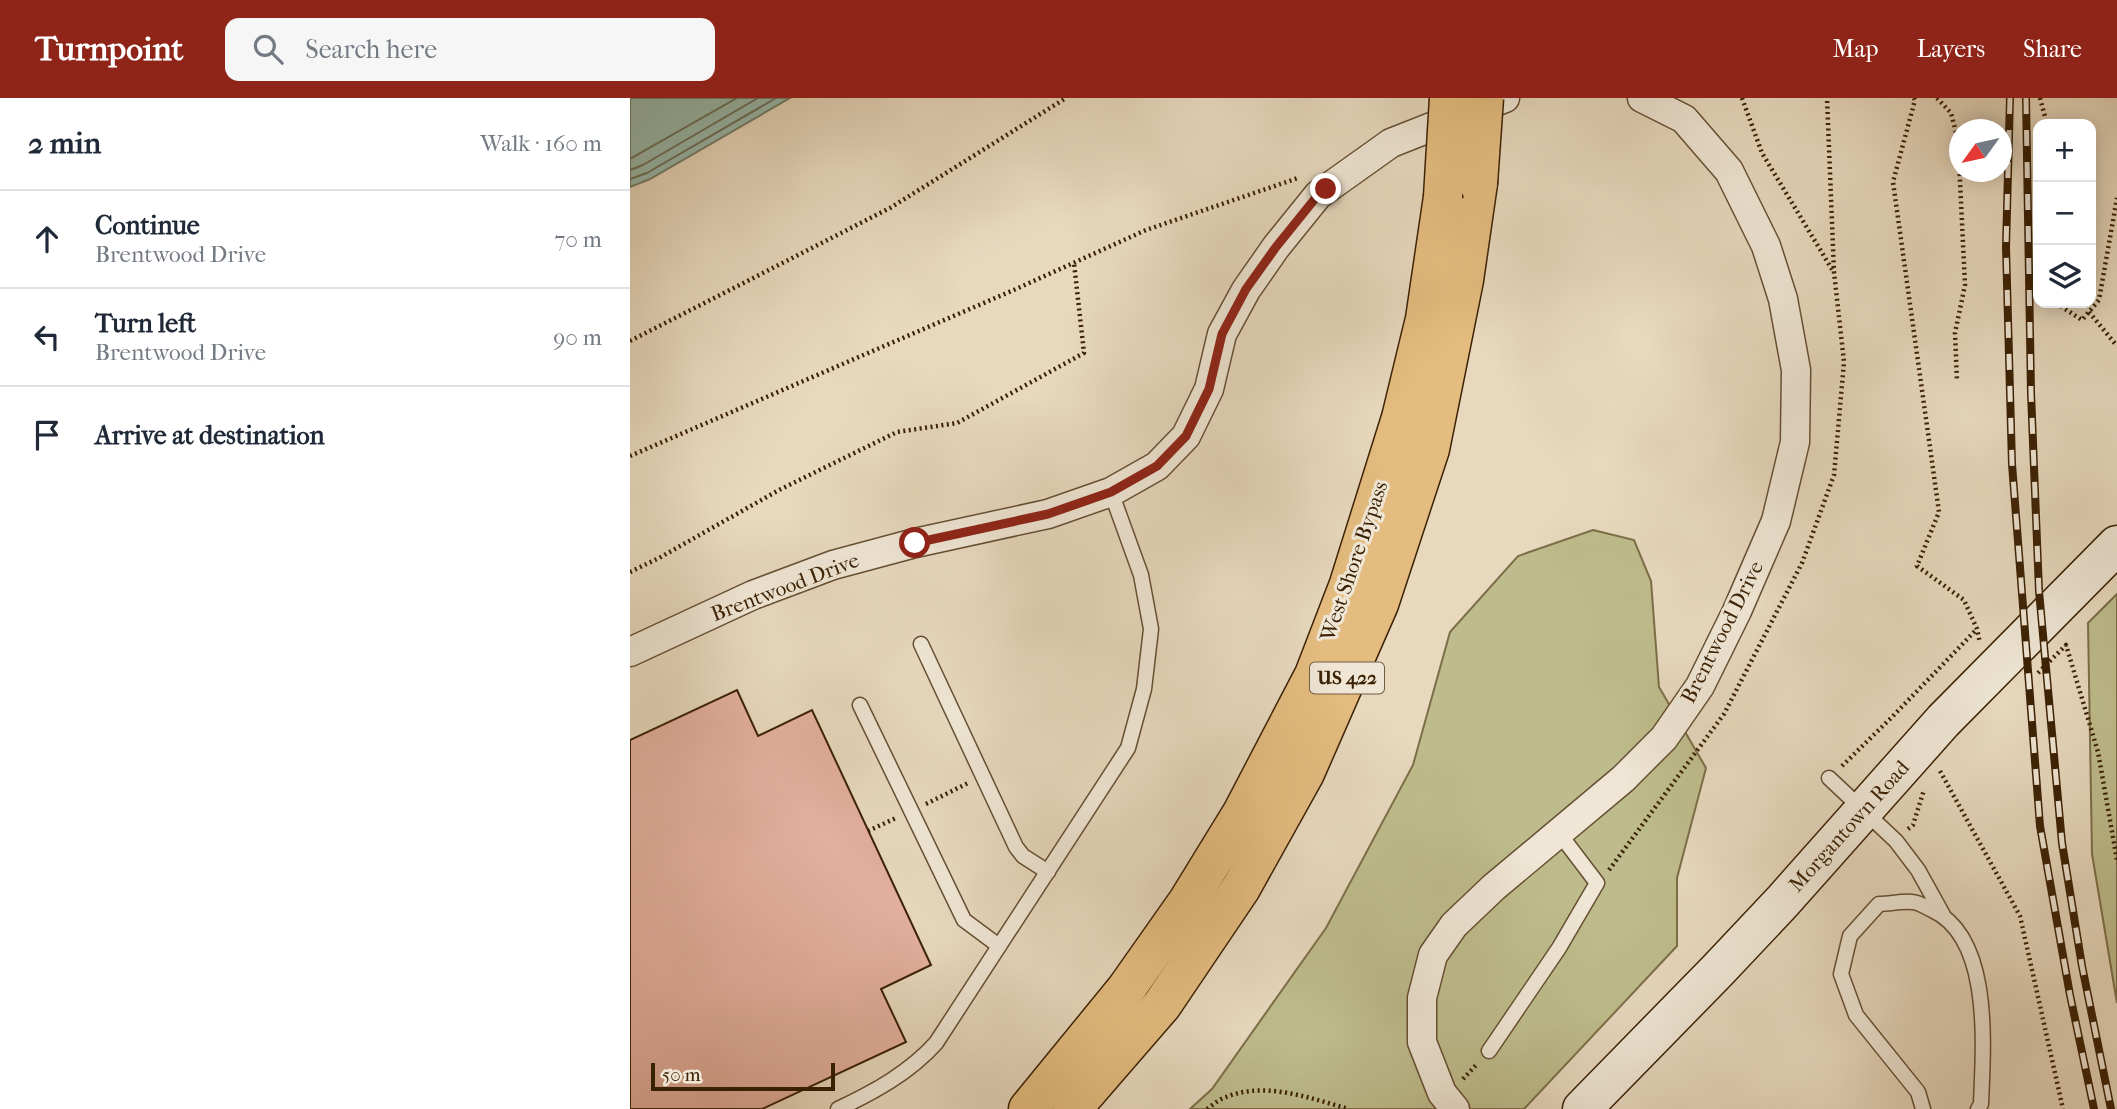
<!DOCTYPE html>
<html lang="en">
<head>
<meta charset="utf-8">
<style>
	body { margin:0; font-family:"IM FELL French Canon",serif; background:#f6f6f7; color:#1f2937 }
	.controls { position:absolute; right:21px; top:21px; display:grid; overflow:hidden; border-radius:14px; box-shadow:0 4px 18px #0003 }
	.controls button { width:63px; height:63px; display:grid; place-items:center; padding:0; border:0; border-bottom:2px solid #e0e1e3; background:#fff; color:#1f2937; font:35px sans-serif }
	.compass { position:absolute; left:1319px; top:21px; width:63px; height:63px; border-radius:50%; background:#fff; box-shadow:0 4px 18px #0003; rotate:237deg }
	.scale { position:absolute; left:21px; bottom:18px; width:184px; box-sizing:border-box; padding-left:7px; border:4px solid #3b2104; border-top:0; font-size:19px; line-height:24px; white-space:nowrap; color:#3b2104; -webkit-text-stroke:5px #efe6d5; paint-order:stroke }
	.stop { position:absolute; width:21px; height:21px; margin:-16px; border:5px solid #8f2418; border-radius:50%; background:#fff }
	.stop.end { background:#8f2418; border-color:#fff; box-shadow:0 2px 7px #0008 }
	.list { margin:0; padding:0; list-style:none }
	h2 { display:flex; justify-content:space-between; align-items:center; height:91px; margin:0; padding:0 28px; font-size:30px }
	h2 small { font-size:23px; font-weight:400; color:#747a83 }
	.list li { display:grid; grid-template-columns:46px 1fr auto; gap:21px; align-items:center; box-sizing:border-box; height:98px; padding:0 28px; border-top:2px solid #e0e1e3 }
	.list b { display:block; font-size:26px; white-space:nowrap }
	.list p { margin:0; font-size:23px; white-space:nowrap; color:#747a83 }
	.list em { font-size:23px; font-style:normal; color:#747a83 }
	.icon { flex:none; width:38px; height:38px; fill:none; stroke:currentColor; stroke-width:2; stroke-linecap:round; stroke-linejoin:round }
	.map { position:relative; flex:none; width:1487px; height:1011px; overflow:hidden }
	header { display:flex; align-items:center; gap:42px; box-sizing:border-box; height:98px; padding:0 35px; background:#8f2418; color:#fff }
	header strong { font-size:33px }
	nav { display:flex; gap:38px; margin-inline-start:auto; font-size:24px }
	.search { width:490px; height:63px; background:#f6f6f7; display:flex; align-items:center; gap:18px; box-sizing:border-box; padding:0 24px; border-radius:14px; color:#747a83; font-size:26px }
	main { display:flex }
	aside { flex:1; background:#fff }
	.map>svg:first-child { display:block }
</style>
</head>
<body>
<header>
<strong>Turnpoint</strong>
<div class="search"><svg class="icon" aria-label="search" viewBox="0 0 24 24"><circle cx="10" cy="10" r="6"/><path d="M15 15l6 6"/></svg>Search here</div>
<nav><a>Map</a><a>Layers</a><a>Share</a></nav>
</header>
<main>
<aside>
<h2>2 min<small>Walk · 160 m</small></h2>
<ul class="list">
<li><svg class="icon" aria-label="ahead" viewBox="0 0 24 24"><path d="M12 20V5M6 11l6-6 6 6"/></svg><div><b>Continue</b><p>Brentwood Drive</p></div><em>70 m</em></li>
<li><svg class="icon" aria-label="left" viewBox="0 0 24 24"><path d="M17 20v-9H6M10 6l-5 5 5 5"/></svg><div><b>Turn left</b><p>Brentwood Drive</p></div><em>90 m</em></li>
<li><svg class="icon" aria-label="arrive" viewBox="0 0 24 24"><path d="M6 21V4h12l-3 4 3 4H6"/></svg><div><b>Arrive at destination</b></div></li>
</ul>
</aside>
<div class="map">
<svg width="1487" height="1011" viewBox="0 0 1487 1011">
	<rect width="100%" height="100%" fill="#e7d8be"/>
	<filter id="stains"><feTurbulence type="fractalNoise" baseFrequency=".00286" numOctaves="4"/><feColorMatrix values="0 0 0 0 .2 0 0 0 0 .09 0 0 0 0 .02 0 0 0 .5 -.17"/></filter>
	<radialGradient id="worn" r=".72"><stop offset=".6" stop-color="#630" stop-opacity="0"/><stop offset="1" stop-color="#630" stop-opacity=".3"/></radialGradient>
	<!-- green -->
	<g fill="#bebc8c" stroke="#7c6e48" stroke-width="2">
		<polygon points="963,432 1004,442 1021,483 1029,589 1076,670 1047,780 1047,848 894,1011 560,1011 582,991 696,830 783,667 820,534 888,458"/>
		<polygon points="1487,496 1487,905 1462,756 1458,525"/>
	</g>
	<!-- water -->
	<polygon fill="#97baad" stroke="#727d69" stroke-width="2" points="0,0 160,0 20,81 0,89"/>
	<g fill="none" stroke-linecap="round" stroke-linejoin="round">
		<!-- shore -->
		<g stroke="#696e58" stroke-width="2">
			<polyline points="0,61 107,0"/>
			<polyline points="0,72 13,67 128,0"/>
			<polyline points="0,81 17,75 146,0"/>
		</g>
	</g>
	<!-- building -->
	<polygon fill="#e3af9f" stroke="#3b2104" stroke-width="2" points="107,592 128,638 182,612 301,867 251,891 276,944 132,1011 0,1011 0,642"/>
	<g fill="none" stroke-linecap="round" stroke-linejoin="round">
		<defs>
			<g id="service">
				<polyline points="291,546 386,749 393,758 418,774"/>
				<polyline points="230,607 334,822 369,848"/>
				<polyline points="1199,680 1266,743 1288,772 1313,817"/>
				<polyline points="859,953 929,850 967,785 929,735"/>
				<path d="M208 1011C244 994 279 975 306 945L498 650 514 591 521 531 511 477 481 394"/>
				<path d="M1293 1011 1288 994 1226 917 1211 876 1220 838 1249 806C1260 806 1271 803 1282 804 1288 804 1296 809 1302 812 1363 840 1353 950 1351 1006L1348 1011"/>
			</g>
			<g id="minor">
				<polyline points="0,554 123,497 203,467 285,445 418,416 481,394 527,368 556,338 579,291 592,236 616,192 646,149 688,97 761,45 875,0"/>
				<polyline points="825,1011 812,995 792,944 792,900 803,857 824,827 864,789 993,681 1034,640 1070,588 1107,513 1146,423 1165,344 1166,272 1153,201 1136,148 1099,73 1054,21 1012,0"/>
			</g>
			<polyline id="secondary" points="952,1011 1088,872 1153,803 1313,623 1487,447"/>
			<g id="motorway">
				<polyline points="398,1011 496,891 558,803 612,715 684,577 719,486 771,320 795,221 813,99"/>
				<polyline points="442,1011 532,907 611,790 675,675 749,506 800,351 834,182 848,85"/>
			</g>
		</defs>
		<!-- service casing -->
		<use href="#service" stroke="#664f32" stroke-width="17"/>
		<!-- minor casing -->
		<use href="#minor" stroke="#664f32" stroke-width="31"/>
		<!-- secondary casing -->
		<use href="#secondary" stroke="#3b2104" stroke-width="41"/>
		<!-- motorway casing -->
		<use href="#motorway" stroke="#3b2104" stroke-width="41"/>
		<!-- path -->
		<g stroke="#3b2104" stroke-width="4.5" stroke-dasharray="2 3.5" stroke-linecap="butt">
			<polyline points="1112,0 1132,55 1203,173"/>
			<polyline points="1284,0 1285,2 1263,84 1309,414 1287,468 1334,502 1347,531 1350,545"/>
			<polyline points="1307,0 1321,15 1328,42 1335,187 1325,235 1327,283"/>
			<polyline points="1410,0 1417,26"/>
			<polyline points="1426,205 1452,222 1469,202 1487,100"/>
			<polyline points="1459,214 1487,248"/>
			<polyline points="0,243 260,110 436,0"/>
			<polyline points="0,358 386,191 516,132 668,80"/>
			<polyline points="0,474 29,460 149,392 267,334 327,325 454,255 444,165"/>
			<polyline points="1408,575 1436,547 1468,654 1487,762"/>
			<polyline points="1212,668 1263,618 1347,531"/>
			<polyline points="1310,673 1390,818 1433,1011"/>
			<polyline points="296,706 338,685"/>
			<polyline points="1278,731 1283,727 1294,692"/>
			<polyline points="238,733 266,720"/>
			<polyline points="979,772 1094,616 1172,465 1204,377 1214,264 1204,174 1197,0"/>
			<polyline points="833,981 848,965"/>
			<path d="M577 1011C583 1007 589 1001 596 999 636 983 679 1000 719 1011"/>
		</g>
		<!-- service -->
		<use href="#service" stroke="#efe6d5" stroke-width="14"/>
		<!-- minor -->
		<use href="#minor" stroke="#efe6d5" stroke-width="28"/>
		<!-- secondary -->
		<use href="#secondary" stroke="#efe6d5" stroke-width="38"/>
		<!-- motorway -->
		<use href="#motorway" stroke="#e4bc7f" stroke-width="38"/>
		<defs>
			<g id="rail">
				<polyline points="1380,0 1376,149 1382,366 1410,728 1440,897 1464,1011"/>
				<polyline points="1396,0 1401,295 1409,493 1432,745 1452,868 1481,1011"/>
			</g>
		</defs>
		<!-- rail casing -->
		<use href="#rail" stroke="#3b2104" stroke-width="8"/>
		<!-- rail -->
		<use href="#rail" stroke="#efe6d5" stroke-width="5" stroke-dasharray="16" stroke-linecap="butt"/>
		<defs>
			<g id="motorway-bridge">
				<polyline points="848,85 854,0"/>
				<polyline points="813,99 819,0"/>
			</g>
		</defs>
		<!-- motorway-bridge casing -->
		<use href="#motorway-bridge" stroke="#3b2104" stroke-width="41" stroke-linecap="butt"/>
		<!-- motorway-bridge -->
		<use href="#motorway-bridge" stroke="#e4bc7f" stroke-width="38"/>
	</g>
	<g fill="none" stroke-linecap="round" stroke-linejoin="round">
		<!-- route -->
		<polyline stroke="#8f2418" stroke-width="9" points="285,445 418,416 481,394 527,368 556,338 579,291 592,236 616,191 646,149 688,97 696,91"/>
	</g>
	<g text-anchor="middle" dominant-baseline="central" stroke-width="6" stroke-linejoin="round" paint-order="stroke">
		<!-- shield labels -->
		<rect fill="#efe6d5" stroke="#715c43" stroke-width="2" x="680" y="564.5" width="74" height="31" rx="5"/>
		<g font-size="19" font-weight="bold" fill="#3b2104">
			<text x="717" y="580">US 422</text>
		</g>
		<!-- street labels -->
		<g font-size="21" fill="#3b2104" stroke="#efe6d5">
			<text transform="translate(724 463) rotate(-71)">West Shore Bypass</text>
			<text transform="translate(155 489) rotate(-21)">Brentwood Drive</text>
			<text transform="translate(1092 534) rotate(-63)">Brentwood Drive</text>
			<text transform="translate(1219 728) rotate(-48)">Morgantown Road</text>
		</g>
	</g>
	<rect width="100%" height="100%" filter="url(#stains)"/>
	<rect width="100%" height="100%" fill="url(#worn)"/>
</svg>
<div class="controls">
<button>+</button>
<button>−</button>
<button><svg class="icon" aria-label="layers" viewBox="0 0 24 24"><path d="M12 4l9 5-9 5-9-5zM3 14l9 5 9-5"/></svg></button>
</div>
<svg class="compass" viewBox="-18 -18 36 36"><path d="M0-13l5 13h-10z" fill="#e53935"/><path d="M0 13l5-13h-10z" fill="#747a83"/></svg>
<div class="scale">50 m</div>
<div class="stop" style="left:285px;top:445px"></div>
<div class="stop end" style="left:696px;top:91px"></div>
</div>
</main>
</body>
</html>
